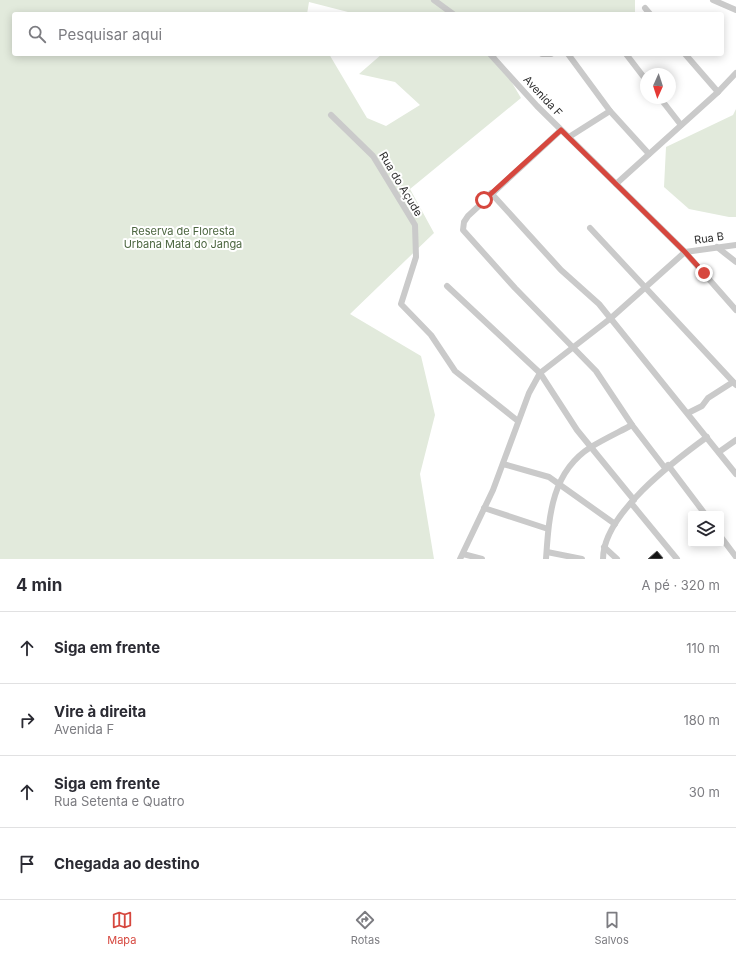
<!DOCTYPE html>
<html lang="pt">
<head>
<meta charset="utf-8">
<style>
	body { margin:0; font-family:Inter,sans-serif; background:#f2f2f3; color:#2b2b33 }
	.controls { position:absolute; right:12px; bottom:12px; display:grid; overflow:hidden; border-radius:4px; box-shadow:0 2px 10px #0003 }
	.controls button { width:36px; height:36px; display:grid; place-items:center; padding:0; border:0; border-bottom:1px solid #e1e1e2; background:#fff; color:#2b2b33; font:20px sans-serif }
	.compass { position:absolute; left:640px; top:68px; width:36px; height:36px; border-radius:50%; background:#fff; box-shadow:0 2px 10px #0003; rotate:183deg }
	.stop { position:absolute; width:12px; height:12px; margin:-9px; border:3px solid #d6473e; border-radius:50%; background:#fff }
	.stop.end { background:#d6473e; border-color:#fff; box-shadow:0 1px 4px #0008 }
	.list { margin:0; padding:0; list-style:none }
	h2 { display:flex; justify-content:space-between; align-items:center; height:52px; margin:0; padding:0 16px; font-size:17px }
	h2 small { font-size:13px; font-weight:400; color:#7c7c81 }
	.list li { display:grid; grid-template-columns:26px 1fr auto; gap:12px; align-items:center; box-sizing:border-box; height:72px; padding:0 16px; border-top:1px solid #e1e1e2 }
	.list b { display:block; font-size:15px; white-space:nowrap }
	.list p { margin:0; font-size:13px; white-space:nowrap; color:#7c7c81 }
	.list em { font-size:13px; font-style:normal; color:#7c7c81 }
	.icon { flex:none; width:22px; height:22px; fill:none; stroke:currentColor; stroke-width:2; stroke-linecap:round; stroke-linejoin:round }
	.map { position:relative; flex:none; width:736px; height:559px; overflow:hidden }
	.search { position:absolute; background:#fff; box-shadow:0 2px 10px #0003; left:12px; right:12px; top:12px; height:44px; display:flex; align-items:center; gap:10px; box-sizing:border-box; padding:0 14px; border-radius:4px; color:#7c7c81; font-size:15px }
	.sheet { height:340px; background:#fff }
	nav { display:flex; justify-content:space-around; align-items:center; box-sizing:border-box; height:56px; border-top:1px solid #e1e1e2; background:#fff; font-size:11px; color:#7c7c81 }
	nav a { display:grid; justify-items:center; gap:2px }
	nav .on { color:#d6473e }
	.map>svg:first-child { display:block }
</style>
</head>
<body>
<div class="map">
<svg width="736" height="559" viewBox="0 0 736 559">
	<rect width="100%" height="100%" fill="#fff"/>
	<!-- green -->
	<g fill="#e2eadc">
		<polygon points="0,0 635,0 635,13 632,14 348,14 348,12 309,2 307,14 14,14 14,54 329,54 367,118 386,126 420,105 395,82 359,74 382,54 495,54 521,98 410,189 434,233 350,314 421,356 435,415 420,474 434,559 0,559"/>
		<polygon points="736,109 736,217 729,217 689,209 664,187 666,147 733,115"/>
	</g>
	<!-- building -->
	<polygon fill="#141414" stroke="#5a5a5a" points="657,551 663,558 661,559 648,559"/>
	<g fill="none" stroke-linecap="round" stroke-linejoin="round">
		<!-- street -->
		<g stroke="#cacaca" stroke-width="6">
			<polyline points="434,0 453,14"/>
			<polyline points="713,0 736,10"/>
			<polyline points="645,8 650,14"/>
			<polyline points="490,54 537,106 685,252 736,310"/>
			<polyline points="542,54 551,54"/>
			<polyline points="568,54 610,111 649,154"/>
			<polyline points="626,54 646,80"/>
			<polyline points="685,54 718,92"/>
			<polyline points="660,98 681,125"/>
			<polyline points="331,115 373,156 415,225 416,257 401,304 431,335 455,371 518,421"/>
			<polyline points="561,130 468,216 464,222 463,230 515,288 596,371 632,425 665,468"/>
			<polyline points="569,137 610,111"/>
			<polyline points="616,184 718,92 736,73"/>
			<polyline points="491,193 561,270 599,304 736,474"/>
			<polyline points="590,228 736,385"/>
			<polyline points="717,247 736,262"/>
			<polyline points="685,252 736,245"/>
			<polyline points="447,286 540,373 577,430 634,500"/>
			<polyline points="688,413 702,406 708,398 733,382"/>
			<polyline points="719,452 736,440"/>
			<polyline points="503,464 549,477 615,524"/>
			<polyline points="668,465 705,514"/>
			<polyline points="631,503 677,559"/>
			<polyline points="484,508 548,529"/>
			<polyline points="721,537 736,557"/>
			<polyline points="604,547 617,559"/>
			<polyline points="547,552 582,559"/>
			<polyline points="463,554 482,559"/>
			<polyline points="460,559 493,490 529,393 540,373 611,318 685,252"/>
			<path d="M546 559C549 517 551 472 591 447 604 439 619 432 632 425"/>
			<path d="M603 559C603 514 674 461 707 437"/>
		</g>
	</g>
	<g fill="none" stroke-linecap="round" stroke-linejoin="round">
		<!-- route -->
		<polyline stroke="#d6473e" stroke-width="5" points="484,200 561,130 685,252 704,273"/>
	</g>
	<g text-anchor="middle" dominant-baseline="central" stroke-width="4" stroke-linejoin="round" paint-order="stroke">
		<!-- street labels -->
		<g font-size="11" fill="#2d2d2d" stroke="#fff">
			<text transform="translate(543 96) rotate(47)">Avenida F</text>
			<text transform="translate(401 184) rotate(59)">Rua do Açude</text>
			<text transform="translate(709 238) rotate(-8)">Rua B</text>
		</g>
		<!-- park labels -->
		<g font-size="11" fill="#4b653f" stroke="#fff">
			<text x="183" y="231">Reserva de Floresta<tspan x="183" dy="13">Urbana Mata do Janga</tspan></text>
		</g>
	</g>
</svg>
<div class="controls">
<button><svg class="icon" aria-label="layers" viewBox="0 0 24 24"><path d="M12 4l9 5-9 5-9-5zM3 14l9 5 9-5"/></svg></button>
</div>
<svg class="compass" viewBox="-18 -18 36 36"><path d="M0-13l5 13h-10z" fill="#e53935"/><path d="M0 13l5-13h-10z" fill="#7c7c81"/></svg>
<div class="stop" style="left:484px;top:200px"></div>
<div class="stop end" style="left:704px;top:273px"></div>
<div class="search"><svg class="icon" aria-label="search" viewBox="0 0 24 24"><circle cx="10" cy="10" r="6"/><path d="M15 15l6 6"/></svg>Pesquisar aqui</div>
</div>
<section class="sheet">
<h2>4 min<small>A pé · 320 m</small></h2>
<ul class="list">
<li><svg class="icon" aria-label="ahead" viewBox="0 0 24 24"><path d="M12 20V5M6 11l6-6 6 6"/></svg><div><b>Siga em frente</b></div><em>110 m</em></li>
<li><svg class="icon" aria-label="right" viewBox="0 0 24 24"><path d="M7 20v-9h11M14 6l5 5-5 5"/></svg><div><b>Vire à direita</b><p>Avenida F</p></div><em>180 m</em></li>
<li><svg class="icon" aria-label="ahead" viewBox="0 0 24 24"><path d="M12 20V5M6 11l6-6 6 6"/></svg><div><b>Siga em frente</b><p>Rua Setenta e Quatro</p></div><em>30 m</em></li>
<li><svg class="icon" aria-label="arrive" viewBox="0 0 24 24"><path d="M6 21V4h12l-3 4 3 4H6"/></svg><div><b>Chegada ao destino</b></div></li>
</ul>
</section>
<nav>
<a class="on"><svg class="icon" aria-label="map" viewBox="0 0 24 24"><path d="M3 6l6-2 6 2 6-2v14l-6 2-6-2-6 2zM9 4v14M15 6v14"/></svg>Mapa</a>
<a><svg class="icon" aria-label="directions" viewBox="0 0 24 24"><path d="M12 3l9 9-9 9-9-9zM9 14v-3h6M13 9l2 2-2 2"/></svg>Rotas</a>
<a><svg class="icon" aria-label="saved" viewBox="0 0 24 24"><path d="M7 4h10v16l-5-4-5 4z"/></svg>Salvos</a>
</nav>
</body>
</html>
